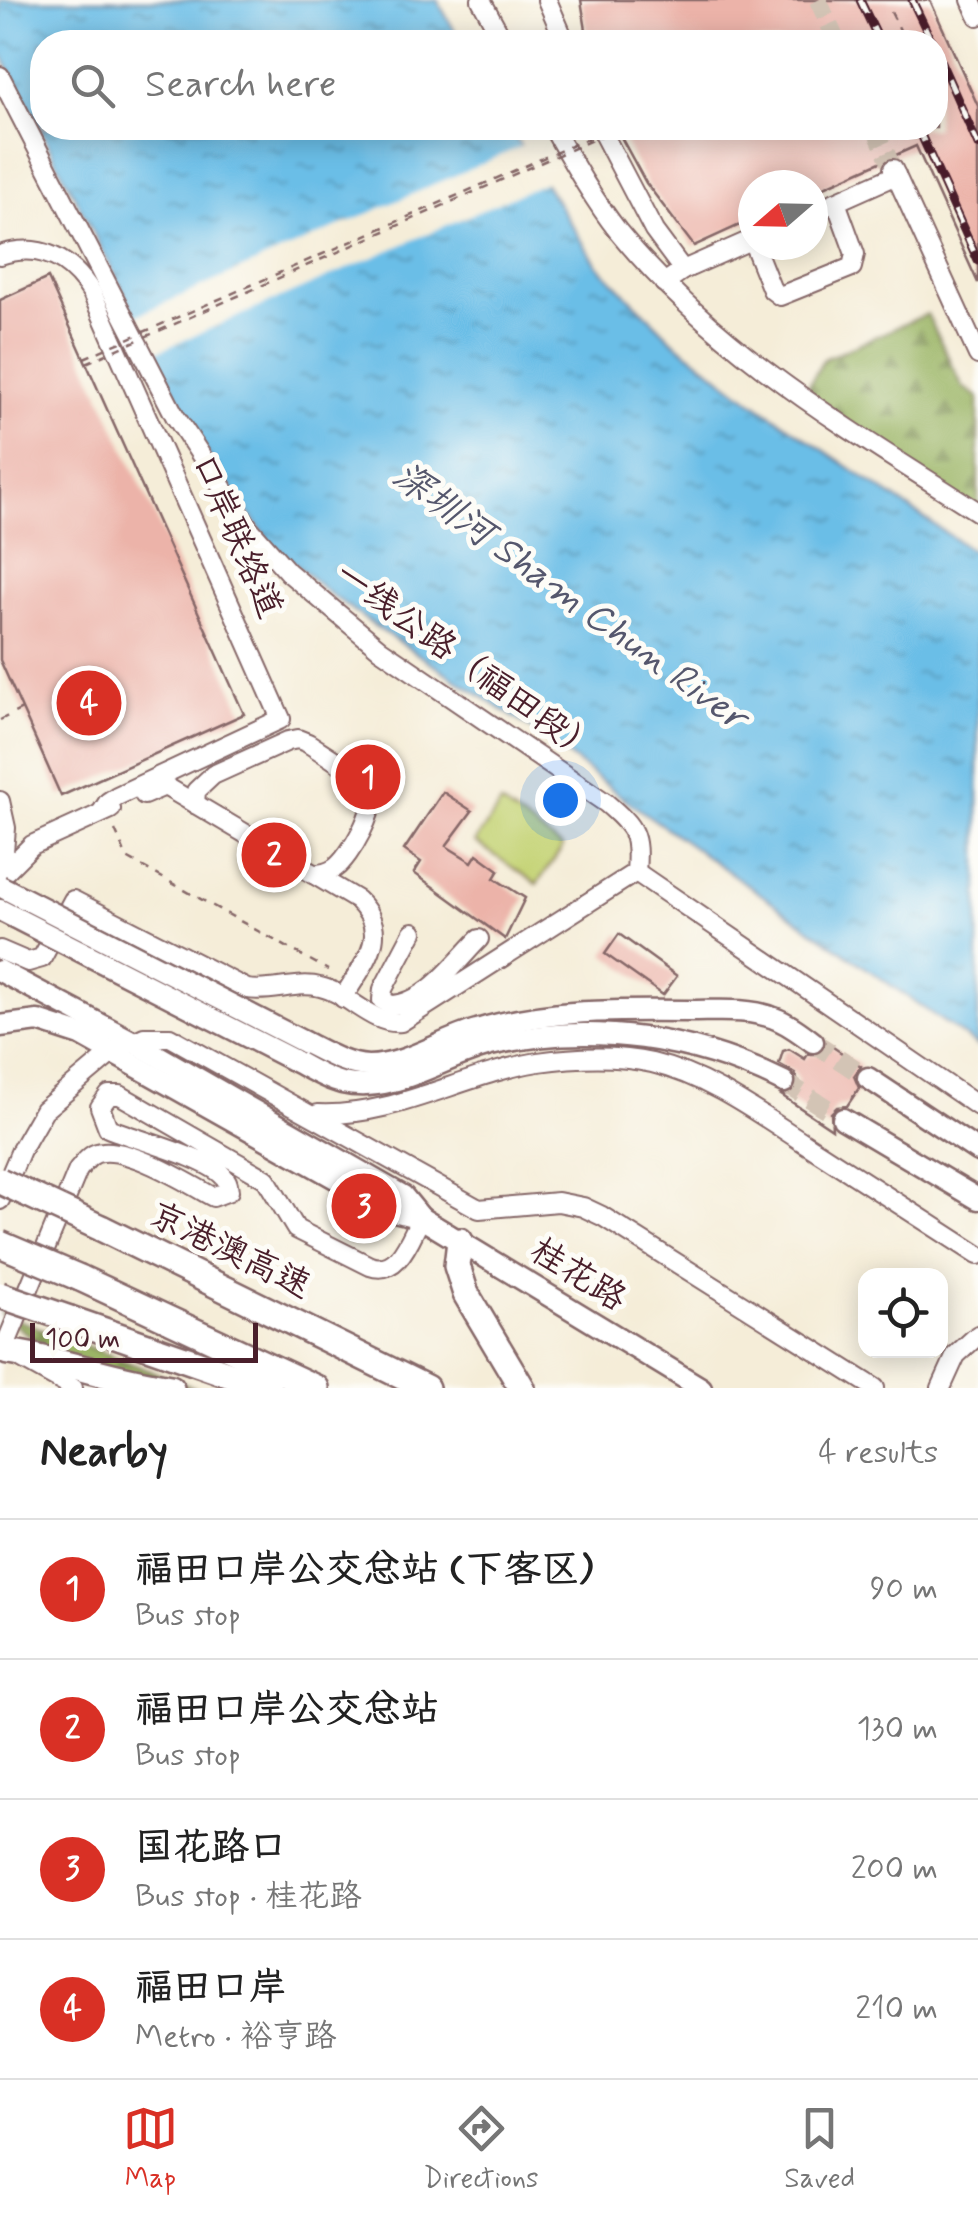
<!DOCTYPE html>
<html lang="en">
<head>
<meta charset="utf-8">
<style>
	body { margin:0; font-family:Mynerve,"LXGW WenKai TC",sans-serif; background:#f6f6f6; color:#222 }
	.controls { position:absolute; right:30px; bottom:30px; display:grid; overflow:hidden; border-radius:20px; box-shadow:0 5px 25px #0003 }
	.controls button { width:90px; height:90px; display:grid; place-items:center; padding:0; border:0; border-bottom:2px solid #e0e0e0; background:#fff; color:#222; font:50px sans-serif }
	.compass { position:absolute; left:738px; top:170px; width:90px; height:90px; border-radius:50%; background:#fff; box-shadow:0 5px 25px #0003; rotate:250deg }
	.scale { position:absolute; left:30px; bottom:25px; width:228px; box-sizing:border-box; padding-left:10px; border:5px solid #4a1f2b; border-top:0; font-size:28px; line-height:35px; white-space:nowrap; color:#4a1f2b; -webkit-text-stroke:8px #fdfcf7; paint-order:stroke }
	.you { position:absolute; left:560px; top:800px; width:35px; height:35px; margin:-25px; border:8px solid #fff; border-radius:50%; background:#1a73e8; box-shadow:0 0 0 15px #1a73e833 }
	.badge { display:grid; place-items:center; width:65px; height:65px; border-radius:50%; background:#d93025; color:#fff; font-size:32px; font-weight:700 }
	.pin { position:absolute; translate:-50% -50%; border:5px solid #fff; box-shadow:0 2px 10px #0006 }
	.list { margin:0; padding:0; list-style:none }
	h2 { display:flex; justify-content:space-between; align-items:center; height:130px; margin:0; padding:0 40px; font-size:42px }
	h2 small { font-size:32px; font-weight:400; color:#767676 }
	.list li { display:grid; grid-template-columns:65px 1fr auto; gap:30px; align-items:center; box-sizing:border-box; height:140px; padding:0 40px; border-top:2px solid #e0e0e0 }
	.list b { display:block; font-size:38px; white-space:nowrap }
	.list p { margin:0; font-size:32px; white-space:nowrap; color:#767676 }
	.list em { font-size:32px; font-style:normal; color:#767676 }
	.icon { flex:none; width:55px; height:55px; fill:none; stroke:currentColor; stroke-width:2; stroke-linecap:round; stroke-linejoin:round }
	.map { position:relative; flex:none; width:978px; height:1388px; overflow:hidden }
	.search { position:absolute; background:#fff; box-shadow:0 5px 25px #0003; left:30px; right:30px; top:30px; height:110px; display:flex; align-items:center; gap:25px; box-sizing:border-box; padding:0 35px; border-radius:40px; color:#767676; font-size:38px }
	.sheet { height:690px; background:#fff }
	nav { display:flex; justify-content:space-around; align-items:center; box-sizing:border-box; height:140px; border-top:2px solid #e0e0e0; background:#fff; font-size:28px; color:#767676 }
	nav a { display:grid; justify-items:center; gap:5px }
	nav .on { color:#d93025 }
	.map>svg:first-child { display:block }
</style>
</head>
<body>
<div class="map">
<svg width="978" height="1388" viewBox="0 0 978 1388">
	<defs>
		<pattern id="forest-firs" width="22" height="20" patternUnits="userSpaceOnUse" patternTransform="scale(2.5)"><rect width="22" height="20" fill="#9bb566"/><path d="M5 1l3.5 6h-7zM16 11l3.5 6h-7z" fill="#809354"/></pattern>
		<pattern id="water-ripples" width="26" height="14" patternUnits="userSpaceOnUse" patternTransform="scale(2.5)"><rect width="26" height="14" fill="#6abee7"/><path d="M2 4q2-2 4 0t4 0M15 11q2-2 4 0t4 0" fill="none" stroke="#599abb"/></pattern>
	</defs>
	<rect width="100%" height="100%" fill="#fdfcf7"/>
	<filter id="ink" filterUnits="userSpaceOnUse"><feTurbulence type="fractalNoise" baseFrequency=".01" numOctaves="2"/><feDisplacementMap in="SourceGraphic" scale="20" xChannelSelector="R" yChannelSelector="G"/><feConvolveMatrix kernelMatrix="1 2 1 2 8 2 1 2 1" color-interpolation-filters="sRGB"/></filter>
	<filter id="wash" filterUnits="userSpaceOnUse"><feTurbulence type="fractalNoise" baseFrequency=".0048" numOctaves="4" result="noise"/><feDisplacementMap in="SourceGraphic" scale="40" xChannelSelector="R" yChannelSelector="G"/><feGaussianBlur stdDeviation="2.25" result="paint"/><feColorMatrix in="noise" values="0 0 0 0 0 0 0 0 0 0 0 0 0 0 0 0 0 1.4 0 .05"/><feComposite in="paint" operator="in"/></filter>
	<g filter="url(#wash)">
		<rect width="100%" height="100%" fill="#f5edd8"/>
		<!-- green -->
		<polygon fill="#c4d375" stroke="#877950" stroke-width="2.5" points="501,804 563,847 537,884 475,842"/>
		<!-- forest -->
		<g fill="url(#forest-firs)" stroke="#726a48" stroke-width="2.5">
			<polygon points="927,314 963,387 978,397 978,514 804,393 824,359"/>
			<polygon points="0,1313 195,1388 97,1388"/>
		</g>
		<!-- water -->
		<polygon fill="url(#water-ripples)" stroke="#5a6e89" stroke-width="2.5" points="0,0 437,0 461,42 42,42 42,128 509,128 598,266 673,341 753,402 978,555 978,1046 626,800 541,735 373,625 326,591 267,539 204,449 0,51"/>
		<!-- pier -->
		<polygon fill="#f5edd8" points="524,145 548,181 150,355 131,318"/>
		<g id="blocks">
			<!-- building -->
			<g fill="#ecb3a9">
				<polygon points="581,0 930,0 978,106 978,283 916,146 813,192 813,185 753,185 753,219 694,246 646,183 616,128 936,128 936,42 588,42"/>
				<polygon points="48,278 244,714 61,796 0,660 0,300"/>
				<polygon points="443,792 472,811 446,846 472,862 477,854 499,870 494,878 525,898 505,939 414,873 421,862 404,850"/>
				<polygon points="619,934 677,976 663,995 605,954"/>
				<polygon points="827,1043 861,1066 854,1076 859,1088 847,1106 837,1107 831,1113 832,1129 781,1095 793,1093 798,1082 795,1073 779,1064 783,1051 789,1049 805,1059 808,1054 819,1054"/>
			</g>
		</g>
	</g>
	<g filter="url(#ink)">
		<use href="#blocks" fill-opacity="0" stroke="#866768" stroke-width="2.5"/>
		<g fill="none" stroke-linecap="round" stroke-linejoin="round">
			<!-- minor-tunnel -->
			<g stroke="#d3c4b5" stroke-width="18" stroke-dasharray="18 9" stroke-linecap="butt">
				<polyline points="818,0 837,42"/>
				<polyline points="875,128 893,169"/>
			</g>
			<!-- major-tunnel -->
			<g stroke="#d3c4b5" stroke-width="20" stroke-dasharray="20 10" stroke-linecap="butt">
				<polyline points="813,1042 868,1078"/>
				<polyline points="784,1082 843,1119"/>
			</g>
			<defs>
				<g id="minor">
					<polyline points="481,0 504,42"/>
					<polyline points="547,0 565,42"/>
					<polyline points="971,0 978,16"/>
					<path d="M0 76 175 416 249 528 288 572 380 649 606 803C635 828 639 834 636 872L401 1022C371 1025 349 993 320 987 298 981 272 993 247 989L73 900 42 958 28 962 0 950"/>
					<path d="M553 128C573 163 593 199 618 231 716 352 849 429 978 512"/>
					<polyline points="600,128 654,231 683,270 664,283"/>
					<polyline points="893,169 978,355"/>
					<polyline points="813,212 896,175"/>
					<polyline points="754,245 772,290 780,296 852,267 855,254 836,202"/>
					<path d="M0 255C40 242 71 259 92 293L281 719 117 796 108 802 101 813"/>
					<polyline points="683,270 753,239"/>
					<path d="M144 795 165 786 357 900C393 934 364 962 343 998"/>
					<polyline points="0,801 6,828 2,875"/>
					<path d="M195 804 196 791 213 775 288 741 298 739 308 743C324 754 362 775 370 792 378 808 350 857 335 868 328 873 321 874 313 874"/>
					<polyline points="636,872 978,1106"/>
					<polyline points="2,875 32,845 111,809"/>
					<path d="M413 932 383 989 382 1000 391 1005C426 1004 456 962 479 939"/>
					<path d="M318 1114C396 1117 463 1074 538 1062 574 1057 616 1055 652 1063 708 1076 758 1113 806 1144 863 1181 921 1218 978 1255"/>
					<polyline points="0,1200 21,1150 44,1110 113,1052 144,1037 170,1037 479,1209 558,1202 583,1207 602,1216 875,1388"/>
					<path d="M8 1352V1339L78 1170C85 1162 91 1152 103 1152 132 1149 188 1183 213 1197L229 1191C228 1185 229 1182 224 1177 208 1158 134 1139 108 1128L100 1107 109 1095H120L266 1179 296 1229 370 1266C399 1276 410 1238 421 1218"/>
					<polyline points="23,1360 73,1388"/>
					<polyline points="941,1388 956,1355 978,1335"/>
				</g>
				<g id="major">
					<polyline points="0,971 132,1041 403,1196 421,1218"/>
					<polyline points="0,1026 38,1021 81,1035 394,1211 421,1218 701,1388"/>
					<path d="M304 1042C324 1052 345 1065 368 1066 405 1066 441 1040 477 1030 546 1009 618 1010 690 1011 717 1011 749 1008 774 1018 788 1023 801 1033 813 1042"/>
					<path d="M293 1060C308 1068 325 1079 342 1083 395 1095 444 1055 495 1044 592 1022 695 1037 784 1082"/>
					<polyline points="868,1078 978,1151"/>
					<polyline points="843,1119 978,1199"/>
				</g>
				<g id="highway">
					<polyline points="101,1228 426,1388"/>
					<polyline points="460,1241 457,1266 466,1294 522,1388"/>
					<polyline points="80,1278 316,1388"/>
					<polyline points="70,1319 268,1388"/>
					<path d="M8 1352C63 1360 115 1380 171 1388"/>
				</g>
			</defs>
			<!-- minor casing -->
			<use href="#minor" stroke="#866768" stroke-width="22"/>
			<!-- major casing -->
			<use href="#major" stroke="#866768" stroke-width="25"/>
			<!-- highway casing -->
			<use href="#highway" stroke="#866768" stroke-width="30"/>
			<!-- path -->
			<g stroke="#866768" stroke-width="2.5" stroke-dasharray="8 8" stroke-linecap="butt">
				<polyline points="891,12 900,30"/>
				<polyline points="0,720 22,709"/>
				<polyline points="115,830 127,858 328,970"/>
			</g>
			<!-- minor -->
			<use href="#minor" stroke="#fff" stroke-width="18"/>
			<!-- major -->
			<use href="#major" stroke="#fff" stroke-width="20"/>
			<!-- highway -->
			<use href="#highway" stroke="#fff" stroke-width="25"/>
			<defs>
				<g id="rail">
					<polyline points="860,0 880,42"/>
					<polyline points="912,0 932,42"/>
					<polyline points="936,51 978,145"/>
					<polyline points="918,128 978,261"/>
				</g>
			</defs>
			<!-- rail casing -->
			<use href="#rail" stroke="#4a1f2b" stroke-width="9"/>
			<!-- rail -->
			<use href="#rail" stroke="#fdfcf7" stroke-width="5" stroke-dasharray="15" stroke-linecap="butt"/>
			<defs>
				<g id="major-bridge">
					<polyline points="0,886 304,1042"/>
					<polyline points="0,910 293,1060"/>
				</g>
				<g id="highway-bridge">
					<polyline points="0,1181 101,1228"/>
					<polyline points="0,1244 80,1278"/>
					<polyline points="0,1295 70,1319"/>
				</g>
			</defs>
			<!-- major-bridge casing -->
			<use href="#major-bridge" stroke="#866768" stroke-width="25" stroke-linecap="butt"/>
			<!-- highway-bridge casing -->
			<use href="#highway-bridge" stroke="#866768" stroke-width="30" stroke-linecap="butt"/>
			<!-- path-bridge -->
			<g stroke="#866768" stroke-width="2.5" stroke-dasharray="8 8" stroke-linecap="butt">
				<polyline points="84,358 612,128"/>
				<polyline points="86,363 617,129"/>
			</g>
			<!-- major-bridge -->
			<use href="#major-bridge" stroke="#fff" stroke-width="20"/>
			<!-- highway-bridge -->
			<use href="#highway-bridge" stroke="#fff" stroke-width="25"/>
		</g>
	</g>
	<g text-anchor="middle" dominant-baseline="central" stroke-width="10" stroke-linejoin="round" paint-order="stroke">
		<!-- street labels -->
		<g font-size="35" fill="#4a1f2b" stroke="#fdfcf7">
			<text transform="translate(236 536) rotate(66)">口岸联络道</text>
			<text transform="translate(466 663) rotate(36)">一线公路（福田段）</text>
			<text transform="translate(230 1251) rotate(26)">京港澳高速</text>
			<text transform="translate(578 1275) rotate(32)">桂花路</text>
		</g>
		<!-- water labels -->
		<g font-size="38" font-style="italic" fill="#55576d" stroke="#fdfcf7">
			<text transform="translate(569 597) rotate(36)">深圳河 Sham Chun River</text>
		</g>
	</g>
</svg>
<div class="controls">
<button><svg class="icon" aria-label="locate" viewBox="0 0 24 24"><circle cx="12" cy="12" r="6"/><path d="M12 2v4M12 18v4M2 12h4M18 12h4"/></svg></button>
</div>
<svg class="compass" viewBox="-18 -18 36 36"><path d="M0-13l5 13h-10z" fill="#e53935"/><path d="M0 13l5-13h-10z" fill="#767676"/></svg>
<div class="scale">100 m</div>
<div class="you"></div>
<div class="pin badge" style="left:368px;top:777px">1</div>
<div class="pin badge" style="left:274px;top:855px">2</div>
<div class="pin badge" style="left:364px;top:1206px">3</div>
<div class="pin badge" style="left:89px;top:703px">4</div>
<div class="search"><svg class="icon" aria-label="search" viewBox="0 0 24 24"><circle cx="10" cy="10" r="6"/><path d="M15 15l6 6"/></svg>Search here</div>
</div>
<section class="sheet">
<h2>Nearby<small>4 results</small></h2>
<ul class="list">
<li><span class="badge">1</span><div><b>福田口岸公交总站 (下客区)</b><p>Bus stop</p></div><em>90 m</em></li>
<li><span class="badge">2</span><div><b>福田口岸公交总站</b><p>Bus stop</p></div><em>130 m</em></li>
<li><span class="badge">3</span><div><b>国花路口</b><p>Bus stop · 桂花路</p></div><em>200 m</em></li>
<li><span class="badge">4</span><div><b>福田口岸</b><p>Metro · 裕亨路</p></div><em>210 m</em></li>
</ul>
</section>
<nav>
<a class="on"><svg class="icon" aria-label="map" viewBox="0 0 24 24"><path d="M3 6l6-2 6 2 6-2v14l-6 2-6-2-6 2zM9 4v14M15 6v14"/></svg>Map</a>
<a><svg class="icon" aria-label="directions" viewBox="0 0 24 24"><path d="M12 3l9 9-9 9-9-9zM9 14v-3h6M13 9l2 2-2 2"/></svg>Directions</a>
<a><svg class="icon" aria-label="saved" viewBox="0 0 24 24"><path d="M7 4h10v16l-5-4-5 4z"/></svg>Saved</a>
</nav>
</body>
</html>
